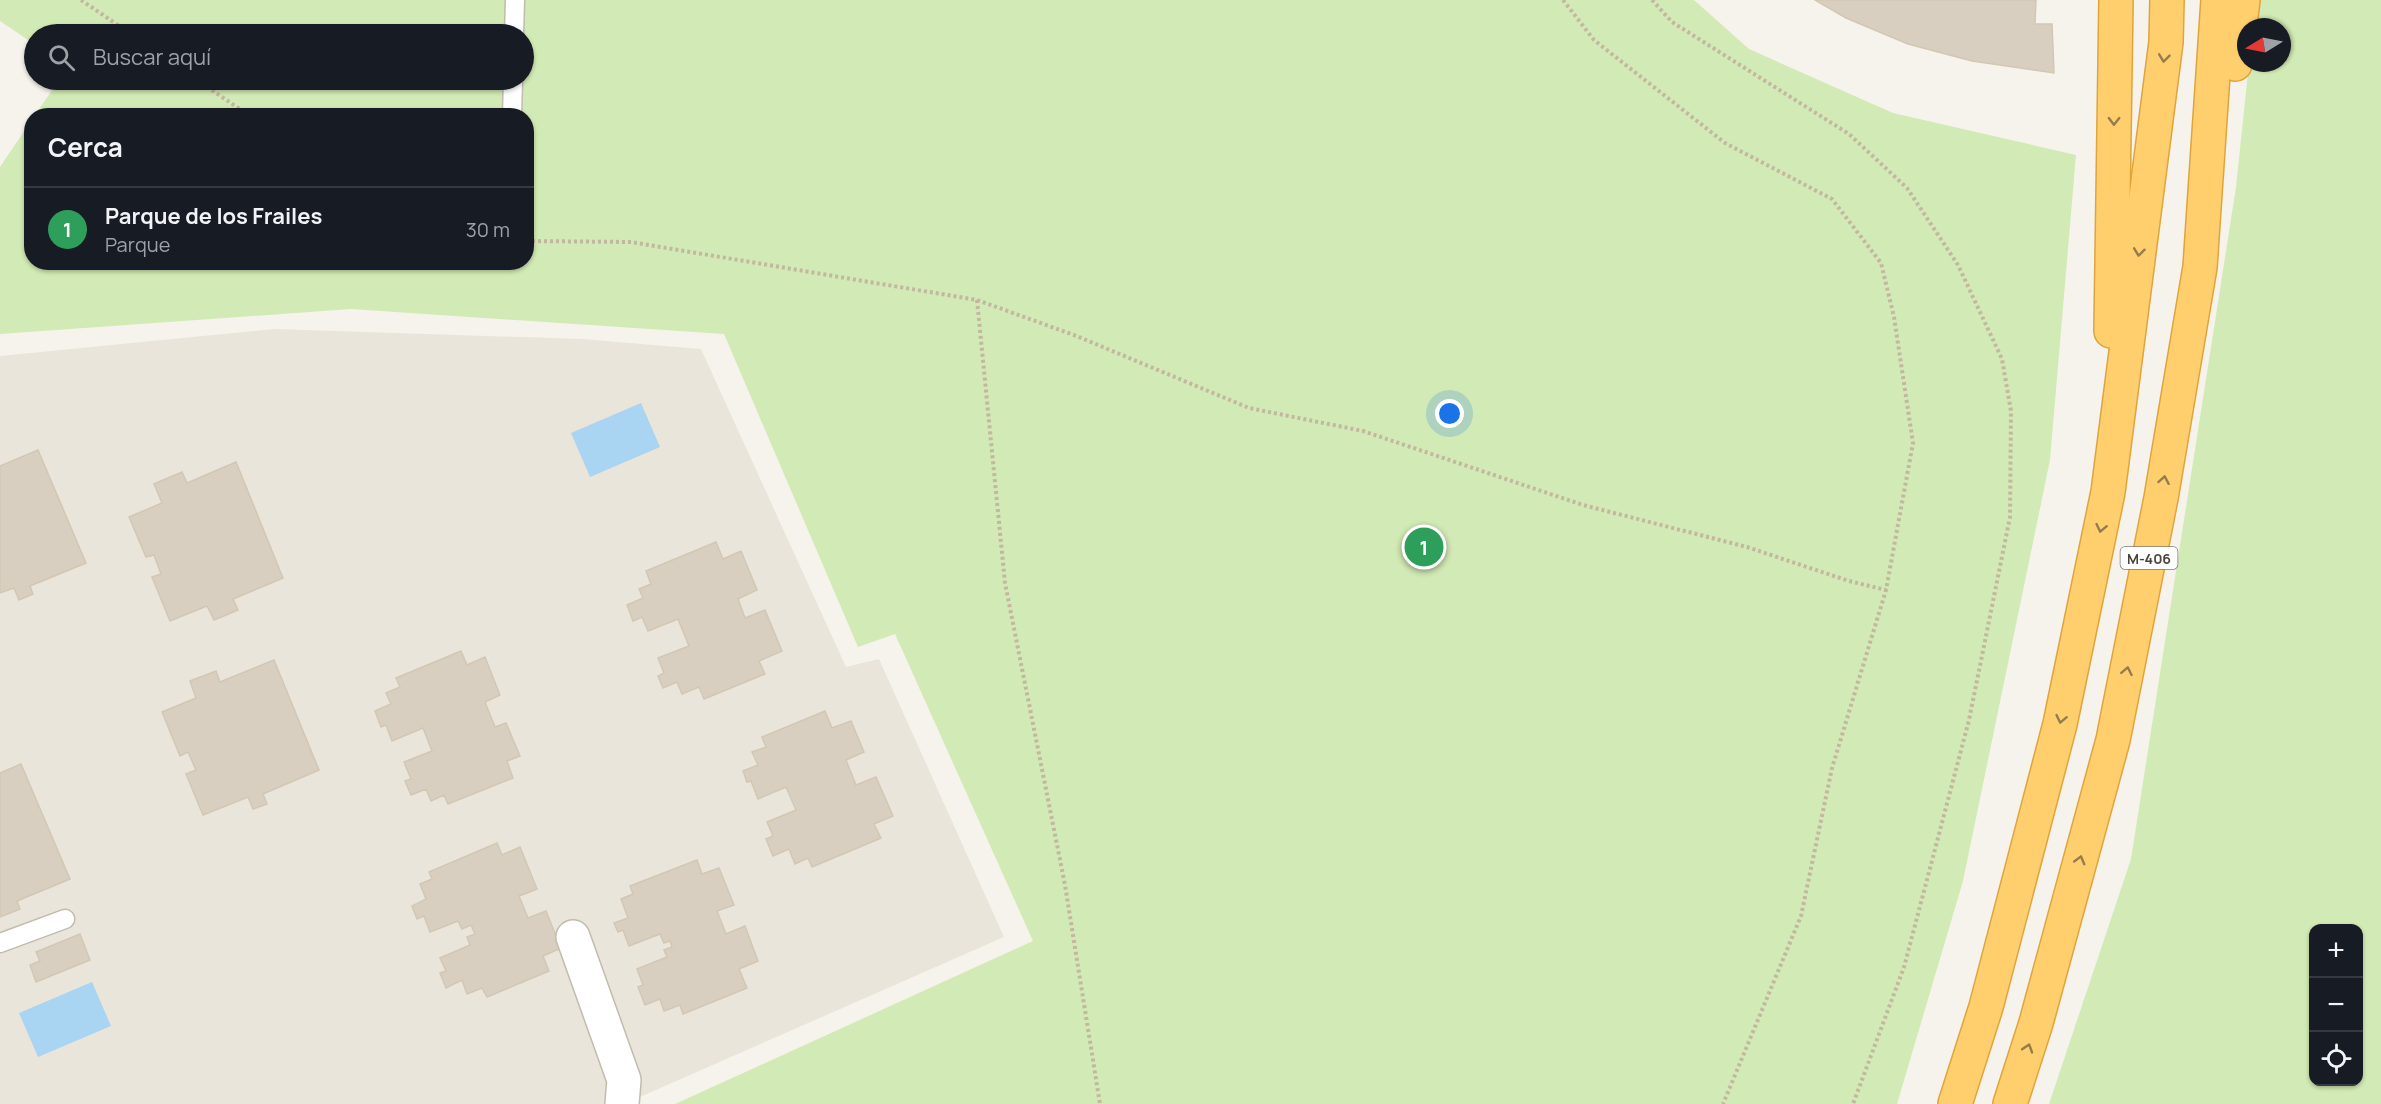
<!DOCTYPE html>
<html lang="es">
<head>
<meta charset="utf-8">
<style>
	body { margin:0; font-family:Manrope,sans-serif; background:#242831; color:#f1f3f6 }
	.controls { position:absolute; right:18px; bottom:18px; display:grid; overflow:hidden; border-radius:12px; box-shadow:0 2px 4px #0004 }
	.controls button { width:54px; height:54px; display:grid; place-items:center; padding:0; border:0; border-bottom:2px solid #363941; background:#171b24; color:#f1f3f6; font:30px sans-serif }
	.compass { position:absolute; left:2237px; top:18px; width:54px; height:54px; border-radius:50%; background:#171b24; box-shadow:0 2px 4px #0004; rotate:260deg }
	.you { position:absolute; left:1450px; top:414px; width:21px; height:21px; margin:-15px; border:4px solid #fff; border-radius:50%; background:#1a73e8; box-shadow:0 0 0 9px #1a73e833 }
	.badge { display:grid; place-items:center; width:39px; height:39px; border-radius:50%; background:#fc3f1d; color:#fff; font-size:20px; font-weight:700 }
	.pin { position:absolute; translate:-50% -50%; border:3px solid #fff; box-shadow:0 2px 6px #0006 }
	.list { margin:0; padding:0; list-style:none }
	h2 { display:flex; justify-content:space-between; align-items:center; height:78px; margin:0; padding:0 24px; font-size:26px }
	h2 small { font-size:20px; font-weight:400; color:#9ea1a6 }
	.list li { display:grid; grid-template-columns:39px 1fr auto; gap:18px; align-items:center; box-sizing:border-box; height:84px; padding:0 24px; border-top:2px solid #363941 }
	.list b { display:block; font-size:22px; white-space:nowrap }
	.list p { margin:0; font-size:20px; white-space:nowrap; color:#9ea1a6 }
	.list em { font-size:20px; font-style:normal; color:#9ea1a6 }
	.icon { flex:none; width:33px; height:33px; fill:none; stroke:currentColor; stroke-width:2; stroke-linecap:round; stroke-linejoin:round }
	.map { position:relative; flex:none; width:2381px; height:1104px; overflow:hidden }
	.search { position:absolute; background:#171b24; box-shadow:0 2px 4px #0004; left:24px; top:24px; width:510px; height:66px; display:flex; align-items:center; gap:15px; box-sizing:border-box; padding:0 21px; border-radius:33px; color:#9ea1a6; font-size:22px }
	.panel { position:absolute; background:#171b24; box-shadow:0 2px 4px #0004; left:24px; top:108px; width:510px; height:162px; border-radius:24px }
	.map>svg:first-child { display:block }
</style>
</head>
<body>
<div class="map">
<svg width="2381" height="1104" viewBox="0 0 2381 1104">
	<rect width="100%" height="100%" fill="#f6f3ec"/>
	<!-- residential -->
	<polygon fill="#eae5da" points="275,329 582,339 701,349 846,667 879,659 1004,937 624,1104 0,1104 0,356"/>
	<!-- green -->
	<g fill="#d2eab5" fill-rule="evenodd">
		<polygon points="0,0 1694,0 1749,49 1893,113 2076,155 2050,460 1963,881 1897,1104 675,1104 1033,941 895,634 858,647 724,334 351,309 0,334 0,167 31,121 32,262 526,262 526,116 35,115 59,80 524,80 524,34 34,34 34,44 0,21"/>
		<path d="M2255 0H2381V1104H2049L2131 859 2236 187 2249 63H2282V27H2253ZM2314 928H2358V1082H2314Z"/>
	</g>
	<!-- water -->
	<g fill="#a9d4f2">
		<polygon points="641,403 660,447 590,477 571,433"/>
		<polygon points="92,982 111,1026 38,1057 19,1013"/>
	</g>
	<!-- building -->
	<g fill="#d8cfc1" stroke="#d3c7b4" stroke-width="1.5">
		<polygon points="1815,0 2036,0 2035,24 2052,24 2054,73 1972,61 1908,44 1846,18"/>
		<polygon points="38,450 86,563 30,586 33,594 19,600 14,588 0,593 0,466"/>
		<polygon points="236,462 283,578 233,599 238,610 214,620 207,606 170,621 152,577 161,574 154,555 146,557 129,517 162,503 154,484 182,472 187,483"/>
		<polygon points="716,542 723,559 741,551 757,590 738,599 745,618 765,610 782,651 759,661 765,674 704,699 699,687 682,694 677,682 663,688 658,676 664,673 658,658 689,646 678,619 648,631 642,617 633,621 627,605 643,598 639,589 651,584 646,571"/>
		<polygon points="461,651 467,665 485,657 500,695 485,702 495,727 506,723 520,756 507,761 513,778 448,804 444,795 431,801 426,789 411,795 405,781 411,779 404,762 432,751 423,728 392,741 386,725 381,727 375,711 391,704 386,693 400,687 396,678"/>
		<polygon points="274,660 319,770 263,794 267,804 253,809 248,797 203,815 186,774 196,770 188,752 180,756 162,712 196,698 190,681 216,671 220,682"/>
		<polygon points="825,711 832,728 851,721 864,752 846,760 856,785 876,777 893,816 874,824 881,838 812,867 808,858 795,864 789,849 773,856 766,839 773,836 767,822 796,810 786,787 758,799 751,781 747,782 743,771 758,765 752,752 766,747 762,737"/>
		<polygon points="21,764 70,879 17,901 20,909 0,917 0,773"/>
		<polygon points="497,843 502,855 520,847 537,889 519,896 528,918 546,911 561,948 543,956 549,971 487,997 482,988 467,994 462,980 446,988 440,973 446,971 440,958 470,945 467,937 475,934 471,925 462,929 458,921 430,932 424,916 417,919 412,906 426,899 420,884 432,879 429,872"/>
		<polygon points="697,860 702,874 719,868 734,905 717,911 726,934 745,926 758,961 739,969 747,988 683,1014 680,1005 664,1011 660,999 645,1005 638,987 643,985 637,969 667,957 664,950 672,947 670,941 664,943 660,934 629,946 623,930 618,932 614,923 628,918 621,899 633,894 630,886"/>
		<polygon points="80,934 90,960 36,982 30,965 40,961 36,952"/>
	</g>
	<g fill="none" stroke-linecap="round" stroke-linejoin="round">
		<defs>
			<g id="lane">
				<polyline points="514,34 515,0"/>
				<polyline points="512,116 513,80"/>
				<polyline points="0,943 65,919"/>
			</g>
			<polyline id="street" points="573,937 624,1080 622,1104"/>
			<g id="highway">
				<polyline points="2235,64 2243,0"/>
				<polyline points="2111,331 2116,0"/>
				<polyline points="1955,1104 1986,1007 2060,724 2108,492 2166,42 2167,0"/>
				<polyline points="2010,1104 2036,1023 2113,740 2161,498 2200,267 2218,0"/>
			</g>
		</defs>
		<!-- lane casing -->
		<use href="#lane" stroke="#c2bbae" stroke-width="21"/>
		<!-- street casing -->
		<use href="#street" stroke="#c2bbae" stroke-width="36"/>
		<!-- highway casing -->
		<use href="#highway" stroke="#e0a43c" stroke-width="36"/>
		<!-- path -->
		<g stroke="#c4b79f" stroke-width="4" stroke-dasharray="3 3" stroke-linecap="butt">
			<polyline points="81,0 131,34"/>
			<polyline points="1563,0 1594,40 1725,143 1832,199 1881,263 1894,317 1913,443 1886,590 1832,768 1801,916 1723,1104"/>
			<polyline points="1652,0 1672,22 1849,134 1907,188 1958,265 2002,359 2011,411 2010,517 1969,720 1904,967 1853,1104"/>
			<polyline points="197,80 250,116"/>
			<polyline points="526,241 631,242 977,300 1074,335 1249,408 1363,431 1583,505 1747,547 1849,581 1886,590"/>
			<polyline points="977,300 1005,583 1065,885 1100,1104"/>
		</g>
		<!-- lane -->
		<use href="#lane" stroke="#fff" stroke-width="18"/>
		<!-- street -->
		<use href="#street" stroke="#fff" stroke-width="33"/>
		<!-- highway -->
		<use href="#highway" stroke="#ffcf6e" stroke-width="33"/>
	</g>
	<!-- one-way arrows -->
	<defs><path id="oneway-chevron" d="M-2-3.5L2.5 0L-2 3.5" fill="none" stroke-width="1.6" stroke-linecap="round" stroke-linejoin="round" transform="scale(1.5)"/></defs>
	<g stroke="#937c4e">
		<use href="#oneway-chevron" transform="translate(2164 58) rotate(97)"/>
		<use href="#oneway-chevron" transform="translate(2114 121) rotate(91)"/>
		<use href="#oneway-chevron" transform="translate(2139 252) rotate(97)"/>
		<use href="#oneway-chevron" transform="translate(2164 480) rotate(-80)"/>
		<use href="#oneway-chevron" transform="translate(2101 528) rotate(102)"/>
		<use href="#oneway-chevron" transform="translate(2127 671) rotate(-79)"/>
		<use href="#oneway-chevron" transform="translate(2061 719) rotate(102)"/>
		<use href="#oneway-chevron" transform="translate(2080 860) rotate(-75)"/>
		<use href="#oneway-chevron" transform="translate(2028 1048) rotate(-72)"/>
	</g>
	<g text-anchor="middle" dominant-baseline="central" stroke-width="5" stroke-linejoin="round" paint-order="stroke">
		<!-- shield labels -->
		<rect fill="#fff" stroke="#817c74" stroke-width="1.5" x="2120.5" y="547" width="57" height="22" rx="4.5"/>
		<g font-size="14" font-weight="bold" fill="#4b4439">
			<text x="2149" y="558">M-406</text>
		</g>
	</g>
</svg>
<div class="controls">
<button>+</button>
<button>−</button>
<button><svg class="icon" aria-label="locate" viewBox="0 0 24 24"><circle cx="12" cy="12" r="6"/><path d="M12 2v4M12 18v4M2 12h4M18 12h4"/></svg></button>
</div>
<svg class="compass" viewBox="-18 -18 36 36"><path d="M0-13l5 13h-10z" fill="#e53935"/><path d="M0 13l5-13h-10z" fill="#9ea1a6"/></svg>
<div class="you"></div>
<div class="pin badge" style="left:1424px;top:547px;background:#2e9e5b">1</div>
<div class="search"><svg class="icon" aria-label="search" viewBox="0 0 24 24"><circle cx="10" cy="10" r="6"/><path d="M15 15l6 6"/></svg>Buscar aquí</div>
<section class="panel">
<h2>Cerca<small></small></h2>
<ul class="list">
<li><span class="badge" style="background:#2e9e5b">1</span><div><b>Parque de los Frailes</b><p>Parque</p></div><em>30 m</em></li>
</ul>
</section>
</div>
</body>
</html>
